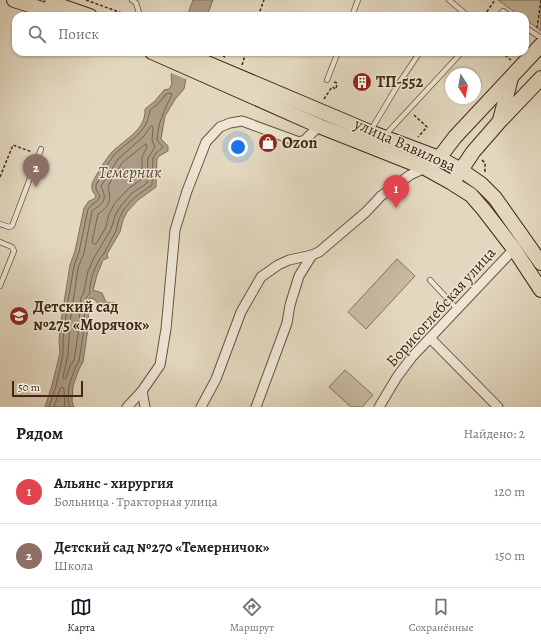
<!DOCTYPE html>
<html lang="ru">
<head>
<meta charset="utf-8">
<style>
	body { margin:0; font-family:Alegreya,serif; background:#f6f6f6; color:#202124 }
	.compass { position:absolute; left:445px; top:68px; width:36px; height:36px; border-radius:50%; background:#fff; box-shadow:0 1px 3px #0004; rotate:169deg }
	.scale { position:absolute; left:12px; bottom:10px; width:71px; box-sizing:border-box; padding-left:4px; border:2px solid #412815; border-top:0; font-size:11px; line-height:14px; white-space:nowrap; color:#412815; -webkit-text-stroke:3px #ede6d5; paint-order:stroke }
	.you { position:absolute; left:238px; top:147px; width:14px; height:14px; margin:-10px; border:3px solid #fff; border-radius:50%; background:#1a73e8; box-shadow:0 0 0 6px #1a73e833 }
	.badge { display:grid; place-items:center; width:26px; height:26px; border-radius:50%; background:#111827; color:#fff; font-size:13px; font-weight:700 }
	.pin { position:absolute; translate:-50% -33px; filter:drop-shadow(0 1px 2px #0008) }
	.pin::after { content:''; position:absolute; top:21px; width:14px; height:12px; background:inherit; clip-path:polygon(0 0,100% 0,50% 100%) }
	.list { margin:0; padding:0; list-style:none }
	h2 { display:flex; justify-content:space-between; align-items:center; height:52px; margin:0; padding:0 16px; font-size:17px }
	h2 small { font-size:13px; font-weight:400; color:#757577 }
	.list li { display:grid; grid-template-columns:26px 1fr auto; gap:12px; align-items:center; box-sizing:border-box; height:64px; padding:0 16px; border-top:1px solid #e0e0e0 }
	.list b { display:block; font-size:15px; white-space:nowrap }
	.list p { margin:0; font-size:13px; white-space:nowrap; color:#757577 }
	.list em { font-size:13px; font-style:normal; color:#757577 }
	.icon { flex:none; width:22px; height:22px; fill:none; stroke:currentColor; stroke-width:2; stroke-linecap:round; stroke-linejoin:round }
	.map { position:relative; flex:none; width:541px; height:407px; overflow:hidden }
	.search { position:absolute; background:#fff; box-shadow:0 1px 3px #0004; left:12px; right:12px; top:12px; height:44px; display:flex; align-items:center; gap:10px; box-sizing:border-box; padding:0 14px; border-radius:12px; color:#757577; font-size:15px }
	.sheet { height:180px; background:#fff }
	nav { display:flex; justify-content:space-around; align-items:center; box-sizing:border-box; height:56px; border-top:1px solid #e0e0e0; background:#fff; font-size:11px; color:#757577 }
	nav a { display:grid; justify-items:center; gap:2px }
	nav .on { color:#111827 }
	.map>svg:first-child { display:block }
</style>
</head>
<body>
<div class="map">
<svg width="541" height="407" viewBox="0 0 541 407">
	<rect width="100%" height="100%" fill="#e3d8bf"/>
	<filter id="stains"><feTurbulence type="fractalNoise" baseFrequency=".005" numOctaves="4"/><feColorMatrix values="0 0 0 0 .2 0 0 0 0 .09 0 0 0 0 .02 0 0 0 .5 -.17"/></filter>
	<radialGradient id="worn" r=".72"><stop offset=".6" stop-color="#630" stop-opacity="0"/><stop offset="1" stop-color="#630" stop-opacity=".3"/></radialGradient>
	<!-- green -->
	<g fill="#c7baa2" stroke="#84715c">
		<polygon points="498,0 541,0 541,31 525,19 525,16 520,16"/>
		<polygon points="397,259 415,276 366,329 348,312"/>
		<polygon points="345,370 373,395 362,407 351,407 329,387"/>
	</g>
	<!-- water -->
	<g fill="#ac9c85" stroke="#816e58">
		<polygon points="193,0 213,0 207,16 187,16"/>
		<path d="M177 52 186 79 184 89 176 98 165 116 161 139 168 146V151L159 156 157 159 156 187 138 200 127 212 123 220 120 232 107 254 108 258 103 260 97 275 93 290 102 293 106 302 111 303 114 302 117 306V311C106 315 101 307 94 299L90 298 88 311 89 322 83 362 79 369 73 386 72 401 74 407H45L52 385 60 353 59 340 61 321 70 265 75 251 84 208 89 201 94 199 96 196C93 192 91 189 92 184 94 178 107 157 112 152 125 139 146 130 145 109L155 101 164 90 169 89 172 84 171 76Z"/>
	</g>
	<!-- pier -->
	<polygon fill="#e3d8bf" points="175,52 196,52 188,80 169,72"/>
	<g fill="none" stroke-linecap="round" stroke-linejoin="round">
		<!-- shore -->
		<g stroke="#76624d" stroke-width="1">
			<path d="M152 126 153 128 152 140 155 147 148 158 147 183 132 193 120 207 115 216 111 229 95 256 88 271 84 292 81 298 79 310 80 322 74 360 70 366 66 378 64 379 63 377 68 354 70 322 78 268 84 253 92 211C95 208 97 208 100 205 107 199 104 193 101 186L118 159 144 136 150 127Z"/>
			<path d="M146 144 147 147 142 157V179L128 189 115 203 109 214 106 227 96 244H94L92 242 98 214C111 205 111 200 108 186L122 163Z"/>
			<path d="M49 407 56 386 63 354V340L68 301 74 266 79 252 88 209C91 204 97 203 100 197L96 189V185C102 175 107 164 114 155 128 140 147 135 150 110L158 104 166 94 171 93 172 95C164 110 158 123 157 140L163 147 156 153 153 158 152 185 135 197 124 209 119 219 116 231 103 255C96 261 88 285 90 293L86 298 84 310 85 322 79 361 75 368 69 386 68 401 70 407"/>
			<polyline points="54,407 60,389 62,387 64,389 65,407"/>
		</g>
		<defs>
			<g id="service">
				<polyline points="132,0 136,3 140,16"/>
				<polyline points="449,0 468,16"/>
				<polyline points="352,16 358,0"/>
				<polyline points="498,16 503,11 510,16"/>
				<polyline points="525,27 541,38"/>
				<polyline points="327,80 338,52"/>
				<polyline points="371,130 399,83 420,52"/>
				<polyline points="385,137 388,132 462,52"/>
				<polyline points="0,224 9,227 12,226 41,149"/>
				<polyline points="0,242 12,247 14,251 0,286"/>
				<polyline points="430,280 457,309"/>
			</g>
			<g id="minor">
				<polyline points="430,338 498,407"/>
				<polyline points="127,407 142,391"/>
				<polyline points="145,407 142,391 160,365 166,329 175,230 187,191 206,142 220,127 230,123 242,121 299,142 305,140 319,126"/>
				<polyline points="201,407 216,379 241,312 261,277 278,265 289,260 312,255 319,252 366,212 381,196 410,175 425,168"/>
				<polyline points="256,407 287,323 290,305 299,276 312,255"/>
				<polyline points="379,407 397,377 412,357 514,249"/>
			</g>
			<g id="primary">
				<polyline points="14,0 64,16"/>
				<polyline points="52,3 90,16"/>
				<polyline points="152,52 319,126 425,168 452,183 471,195 484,210 514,249 541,290"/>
				<polyline points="181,52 370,132 439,158 461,170 481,184 495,198 541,263"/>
				<polyline points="500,120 511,78"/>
				<polyline points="432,164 439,158 455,137 541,45"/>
				<polyline points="457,176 473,152 500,121 541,78"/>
			</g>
		</defs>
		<!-- service casing -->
		<use href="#service" stroke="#6a5440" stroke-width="6"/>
		<!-- minor casing -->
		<use href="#minor" stroke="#6a5440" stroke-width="11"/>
		<!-- primary casing -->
		<use href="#primary" stroke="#412815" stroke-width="16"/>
		<!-- path -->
		<g stroke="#412815" stroke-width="1.5" stroke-dasharray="3 2" stroke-linecap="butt">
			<polyline points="86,0 130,16"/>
			<polyline points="258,16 264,0"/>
			<polyline points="484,16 495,0"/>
			<polyline points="537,28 541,0"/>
			<polyline points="214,52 225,57"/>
			<polyline points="501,52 511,60"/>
			<polyline points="242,65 246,52"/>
			<polyline points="324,99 332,87 336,89 337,83 334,82"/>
			<polyline points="414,115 427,127 418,137"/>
			<polyline points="482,160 485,163 485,172"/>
			<polyline points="0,177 13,145 32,152"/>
		</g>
		<!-- service -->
		<use href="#service" stroke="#ede6d5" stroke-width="4.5"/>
		<!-- minor -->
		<use href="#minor" stroke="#ede6d5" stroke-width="9"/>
		<!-- primary -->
		<use href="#primary" stroke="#e3d8bf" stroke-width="14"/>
	</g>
	<!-- icons -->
	<defs>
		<symbol id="building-disc" viewBox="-11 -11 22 22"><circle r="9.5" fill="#8f2418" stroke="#ede6d5"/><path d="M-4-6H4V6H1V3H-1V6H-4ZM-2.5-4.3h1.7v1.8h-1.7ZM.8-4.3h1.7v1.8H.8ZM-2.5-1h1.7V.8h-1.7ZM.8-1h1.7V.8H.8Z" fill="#fff"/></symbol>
		<symbol id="shop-disc" viewBox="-11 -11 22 22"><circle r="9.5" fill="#8f2418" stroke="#ede6d5"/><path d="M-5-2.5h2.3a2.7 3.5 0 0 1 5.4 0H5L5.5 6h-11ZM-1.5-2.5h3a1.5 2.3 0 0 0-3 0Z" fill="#fff"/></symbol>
		<symbol id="school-disc" viewBox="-11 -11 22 22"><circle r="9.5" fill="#8f2418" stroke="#ede6d5"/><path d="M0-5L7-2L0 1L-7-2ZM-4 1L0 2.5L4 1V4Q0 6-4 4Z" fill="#fff"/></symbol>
	</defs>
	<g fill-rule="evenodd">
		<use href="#building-disc" x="351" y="71" width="22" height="22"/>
		<use href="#shop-disc" x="257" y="132" width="22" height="22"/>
		<use href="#school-disc" x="8" y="305" width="22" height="22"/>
	</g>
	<g text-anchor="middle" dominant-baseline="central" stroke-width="3" stroke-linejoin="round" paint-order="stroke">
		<!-- poi labels -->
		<g font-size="16" font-weight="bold" fill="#412815" stroke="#ede6d5" text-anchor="start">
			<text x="376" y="82">ТП-552</text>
			<text x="282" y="143">Ozon</text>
			<text x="33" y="307">Детский сад<tspan x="33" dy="18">№275 «Морячок»</tspan></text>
		</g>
		<!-- street labels -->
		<g font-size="16" fill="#412815" stroke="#ede6d5">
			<text transform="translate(405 145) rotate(24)">улица Вавилова</text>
			<text transform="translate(441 307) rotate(-48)">Борисоглебская улица</text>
		</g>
		<!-- water labels -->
		<g font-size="17" font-style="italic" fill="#614b37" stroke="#ede6d5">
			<text x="130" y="172">Темерник</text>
		</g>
	</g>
	<rect width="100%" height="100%" filter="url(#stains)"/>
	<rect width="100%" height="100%" fill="url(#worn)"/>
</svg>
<svg class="compass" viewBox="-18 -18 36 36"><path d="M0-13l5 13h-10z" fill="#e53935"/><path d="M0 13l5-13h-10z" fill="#757577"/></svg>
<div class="scale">50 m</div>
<div class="you"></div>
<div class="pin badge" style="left:396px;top:208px;background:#e0444e">1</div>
<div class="pin badge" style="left:36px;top:187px;background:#8d6e63">2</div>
<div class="search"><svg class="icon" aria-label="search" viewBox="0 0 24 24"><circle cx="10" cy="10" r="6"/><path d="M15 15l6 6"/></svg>Поиск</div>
</div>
<section class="sheet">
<h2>Рядом<small>Найдено: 2</small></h2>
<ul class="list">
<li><span class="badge" style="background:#e0444e">1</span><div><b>Альянс - хирургия</b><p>Больница · Тракторная улица</p></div><em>120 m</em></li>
<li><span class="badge" style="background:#8d6e63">2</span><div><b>Детский сад №270 «Темерничок»</b><p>Школа</p></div><em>150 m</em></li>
</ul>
</section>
<nav>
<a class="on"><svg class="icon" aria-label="map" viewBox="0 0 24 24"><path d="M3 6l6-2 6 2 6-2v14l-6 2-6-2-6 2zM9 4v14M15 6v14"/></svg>Карта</a>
<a><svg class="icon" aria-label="directions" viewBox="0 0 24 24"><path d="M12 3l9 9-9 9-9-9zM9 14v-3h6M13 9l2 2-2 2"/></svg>Маршрут</a>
<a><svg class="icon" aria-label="saved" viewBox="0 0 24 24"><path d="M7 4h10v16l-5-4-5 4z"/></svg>Сохранённые</a>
</nav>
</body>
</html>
